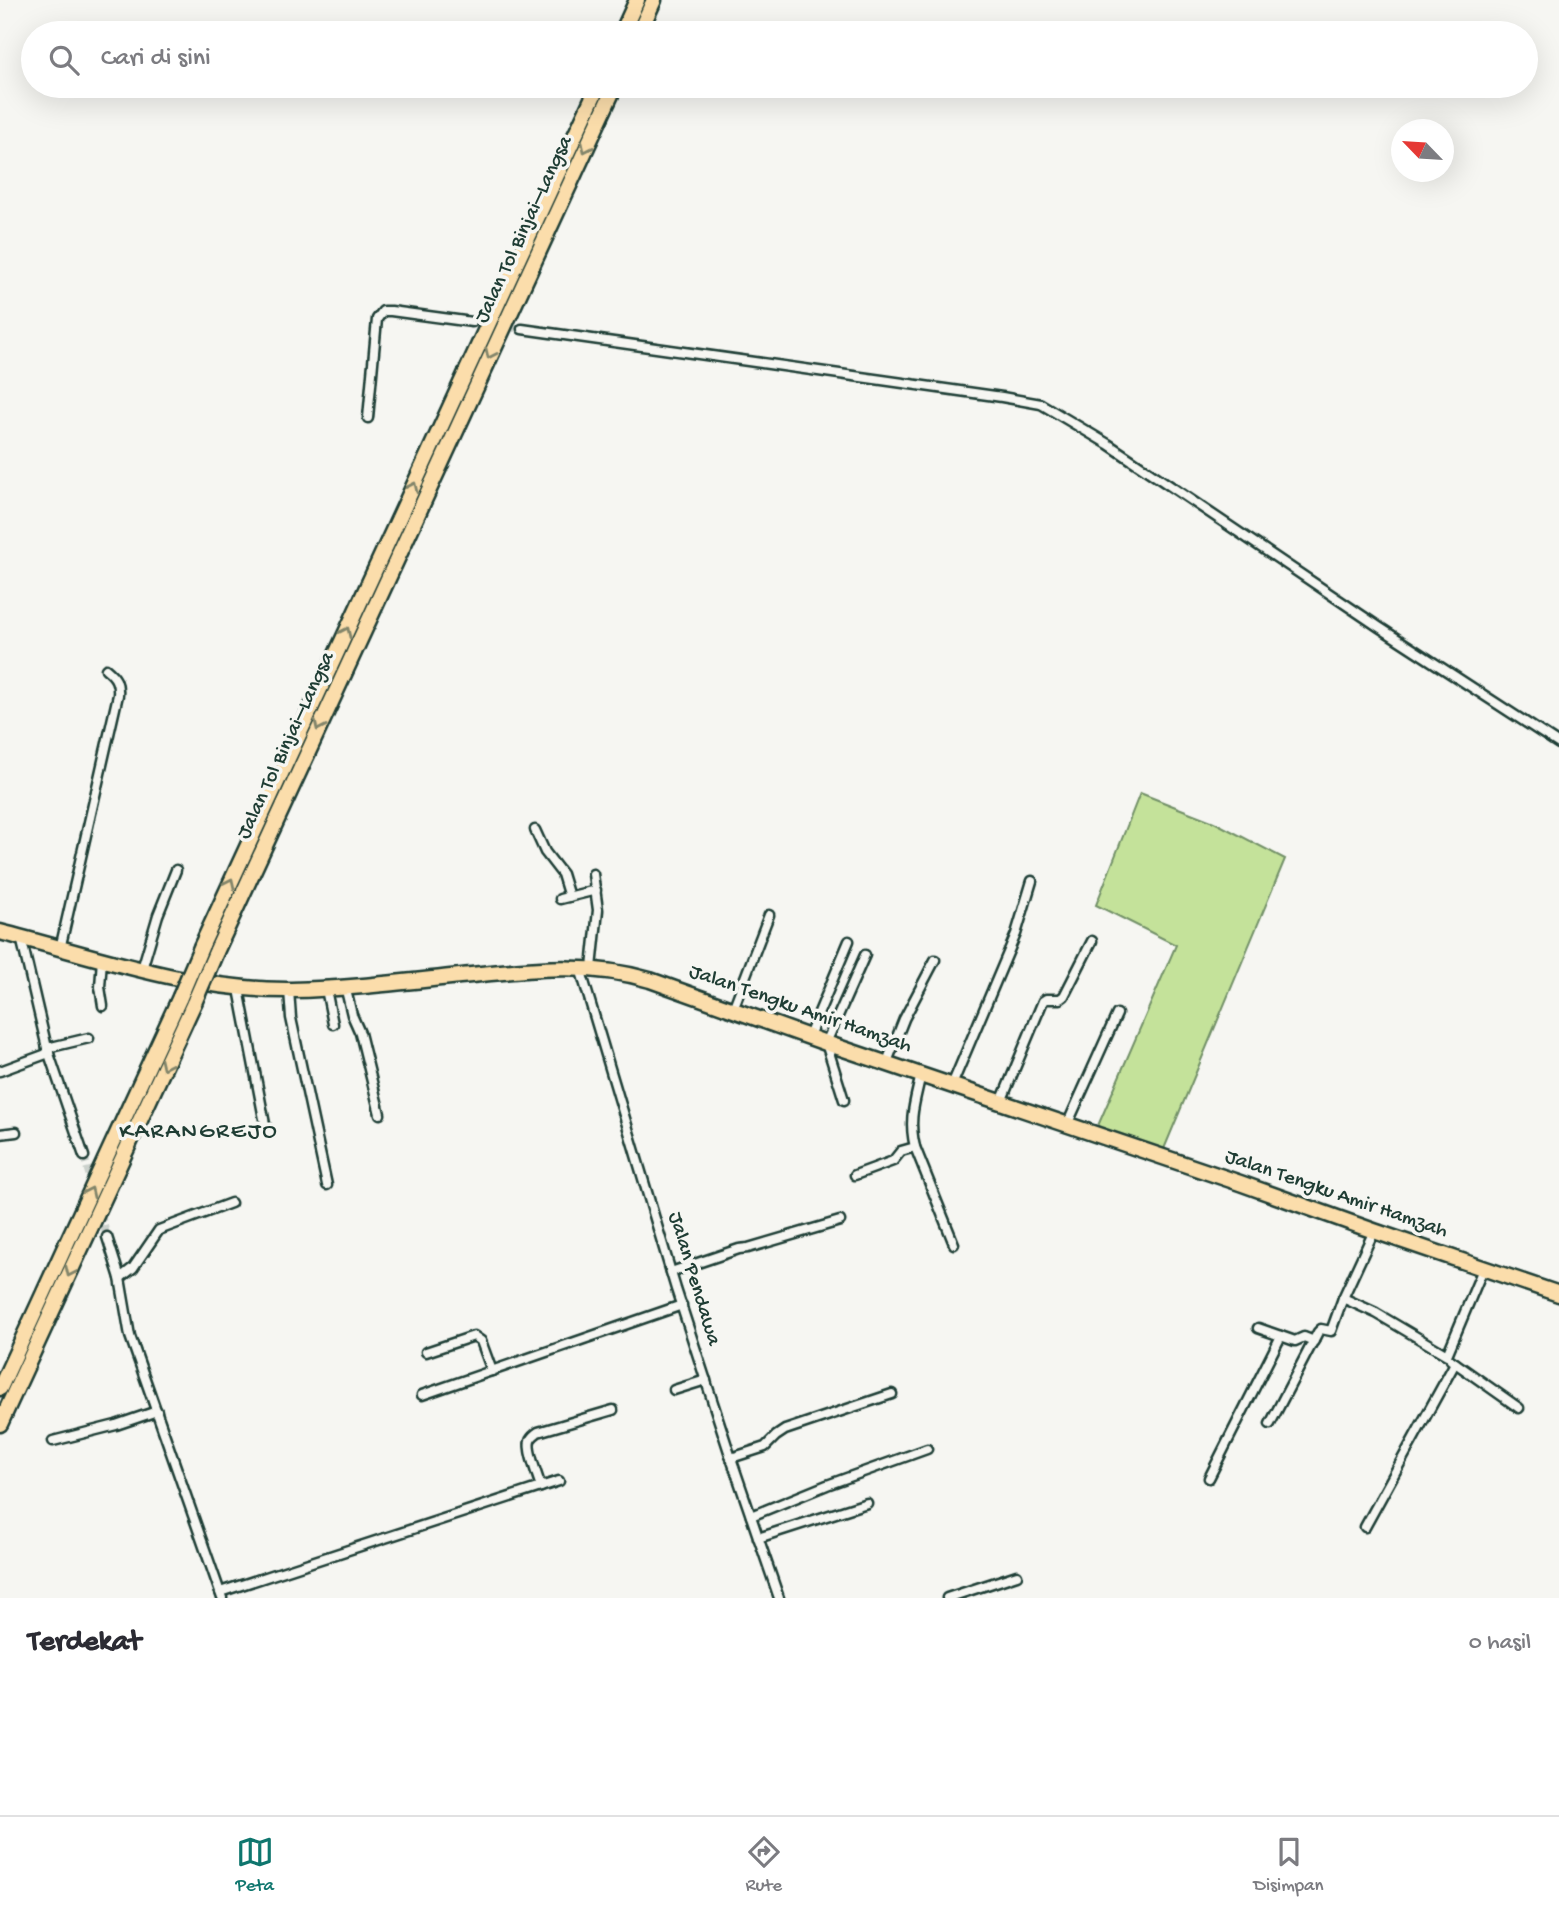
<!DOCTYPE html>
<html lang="id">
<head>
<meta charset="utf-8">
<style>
	body { margin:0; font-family:"Gochi Hand",sans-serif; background:#f7f7f7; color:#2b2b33 }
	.compass { position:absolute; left:1391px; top:119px; width:63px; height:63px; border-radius:50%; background:#fff; box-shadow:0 7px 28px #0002; rotate:295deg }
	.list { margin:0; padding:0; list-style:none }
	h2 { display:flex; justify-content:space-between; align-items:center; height:91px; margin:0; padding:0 28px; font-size:30px }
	h2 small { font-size:23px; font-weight:400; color:#7c7c81 }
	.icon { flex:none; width:38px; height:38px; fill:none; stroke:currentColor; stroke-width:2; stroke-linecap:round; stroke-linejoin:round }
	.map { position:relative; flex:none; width:1559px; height:1598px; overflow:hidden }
	.search { position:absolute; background:#fff; box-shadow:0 7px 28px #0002; left:21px; right:21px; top:21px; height:77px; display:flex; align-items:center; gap:18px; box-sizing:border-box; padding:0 24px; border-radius:38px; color:#7c7c81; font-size:26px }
	.sheet { height:217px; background:#fff }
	nav { display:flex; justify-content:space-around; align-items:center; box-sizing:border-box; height:98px; border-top:2px solid #e1e1e2; background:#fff; font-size:19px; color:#7c7c81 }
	nav a { display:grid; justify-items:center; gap:4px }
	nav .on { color:#0f766e }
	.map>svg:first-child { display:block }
</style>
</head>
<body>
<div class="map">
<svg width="1559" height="1598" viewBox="0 0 1559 1598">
	<rect width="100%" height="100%" fill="#f6f6f2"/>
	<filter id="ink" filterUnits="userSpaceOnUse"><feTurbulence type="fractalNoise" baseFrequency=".0143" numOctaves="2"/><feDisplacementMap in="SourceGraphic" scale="14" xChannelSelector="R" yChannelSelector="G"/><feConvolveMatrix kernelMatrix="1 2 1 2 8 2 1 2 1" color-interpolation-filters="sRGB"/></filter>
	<g filter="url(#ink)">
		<!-- green -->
		<polygon fill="#c4e29a" stroke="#729067" stroke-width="2" points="1140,793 1214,822 1285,859 1164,1149 1097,1128 1176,945 1096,905"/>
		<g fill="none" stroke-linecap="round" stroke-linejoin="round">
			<!-- minor-tunnel -->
			<g stroke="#cbd1cc" stroke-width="8" stroke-dasharray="8 4" stroke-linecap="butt">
				<polyline points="472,322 522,329"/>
				<polyline points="84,1156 107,1237"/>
			</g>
			<defs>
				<g id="minor">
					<polyline points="522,329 1002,397 1041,404 1108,444 1379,627 1559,744"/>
					<polyline points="368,418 377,319 383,311 391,311 472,322"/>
					<polyline points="535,830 545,852 562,874 569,897"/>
					<polyline points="560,899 596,890"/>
					<polyline points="21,937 47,1048 84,1156"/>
					<path d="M60 949 118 695C119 683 116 677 106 669"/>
					<polyline points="102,959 100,987 103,1006"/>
					<polyline points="580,968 676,1289 731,1458 779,1598"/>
					<polyline points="592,968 598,910 593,874"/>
					<polyline points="142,969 158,915 176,870"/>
					<polyline points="345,986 352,1015 360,1033 380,1114"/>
					<polyline points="239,989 265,1124"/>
					<polyline points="326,989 333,1024"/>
					<polyline points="289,990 291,1018 327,1185"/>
					<polyline points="733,1009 769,915"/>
					<polyline points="809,1036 849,941"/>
					<polyline points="47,1048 89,1038"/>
					<polyline points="887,1062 904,1019 935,960"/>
					<polyline points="0,1071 49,1053"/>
					<path d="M921 1074C915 1102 908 1119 915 1147L954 1244"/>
					<polyline points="952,1085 1016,934 1032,881"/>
					<polyline points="844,1100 826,1043 865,955"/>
					<polyline points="1001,1102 1043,1001 1046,999 1060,999 1064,996 1092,941"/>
					<polyline points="1067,1125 1117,1014"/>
					<polyline points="0,1134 16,1132"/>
					<polyline points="855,1175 893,1161 901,1151 915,1147"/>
					<polyline points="107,1237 120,1278 130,1336 222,1598"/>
					<polyline points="671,1272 739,1249 748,1248 840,1221"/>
					<polyline points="120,1278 133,1268 159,1230 231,1203"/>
					<polyline points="1343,1298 1376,1313 1447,1355 1483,1269"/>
					<polyline points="1258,1328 1295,1341 1304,1337 1314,1341"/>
					<polyline points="426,1352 474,1336 481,1341 492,1371"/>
					<polyline points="1451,1360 1519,1408"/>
					<polyline points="674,1390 706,1380"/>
					<polyline points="422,1395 682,1305"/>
					<polyline points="1270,1424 1318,1332 1321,1329 1331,1331 1343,1298 1374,1231"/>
					<polyline points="53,1441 116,1425 157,1411"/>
					<polyline points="731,1458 765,1447 776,1436 785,1430 892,1394"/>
					<polyline points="1209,1478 1281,1336"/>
					<path d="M541 1487C538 1477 527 1450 530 1441 531 1437 536 1434 538 1432L613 1410"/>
					<polyline points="751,1516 827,1485 927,1449"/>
					<polyline points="1365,1527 1455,1363"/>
					<polyline points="758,1538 867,1503"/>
					<polyline points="220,1592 559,1481"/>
					<polyline points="947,1598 1017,1575"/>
				</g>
				<path id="trunk" d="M0 932C95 956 191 991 291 990 354 989 418 980 481 974 540 968 592 963 650 980L826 1043 1240 1183 1374 1231 1559 1294"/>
				<g id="motorway">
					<polyline points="622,33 637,0"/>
					<polyline points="639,33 654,0"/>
					<polyline points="202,945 598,86"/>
					<polyline points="216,952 615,86"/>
					<polyline points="0,1388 180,997"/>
					<polyline points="0,1424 194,1003"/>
				</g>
			</defs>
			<!-- minor casing -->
			<use href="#minor" stroke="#1f3d34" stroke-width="13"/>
			<!-- trunk casing -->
			<use href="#trunk" stroke="#1f3d34" stroke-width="19"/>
			<!-- motorway casing -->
			<use href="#motorway" stroke="#1f3d34" stroke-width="19"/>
			<!-- minor -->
			<use href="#minor" stroke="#f6f6f2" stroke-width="8"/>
			<!-- trunk -->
			<use href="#trunk" stroke="#fbddab" stroke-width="14"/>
			<!-- motorway -->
			<use href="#motorway" stroke="#fbddab" stroke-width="14"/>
			<defs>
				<g id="motorway-bridge">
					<polyline points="180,997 202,945"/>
					<polyline points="194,1003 216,952"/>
				</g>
			</defs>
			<!-- motorway-bridge casing -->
			<use href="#motorway-bridge" stroke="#1f3d34" stroke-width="19" stroke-linecap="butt"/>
			<!-- motorway-bridge -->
			<use href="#motorway-bridge" stroke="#fbddab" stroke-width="14"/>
		</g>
		<!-- one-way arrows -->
		<defs><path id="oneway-chevron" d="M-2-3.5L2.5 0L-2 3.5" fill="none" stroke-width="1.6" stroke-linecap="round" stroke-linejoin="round" transform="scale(1.75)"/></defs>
		<g stroke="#82856a">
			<use href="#oneway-chevron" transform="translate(586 148) rotate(115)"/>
			<use href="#oneway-chevron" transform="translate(490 354) rotate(115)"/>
			<use href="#oneway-chevron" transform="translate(413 487) rotate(-65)"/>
			<use href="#oneway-chevron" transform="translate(346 632) rotate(-65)"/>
			<use href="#oneway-chevron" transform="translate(319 726) rotate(115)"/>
			<use href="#oneway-chevron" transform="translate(230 883) rotate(-65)"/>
			<use href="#oneway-chevron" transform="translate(165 1065) rotate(115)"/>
			<use href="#oneway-chevron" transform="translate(90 1192) rotate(-65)"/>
			<use href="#oneway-chevron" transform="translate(70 1272) rotate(115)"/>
		</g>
	</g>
	<g text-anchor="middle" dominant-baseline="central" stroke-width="7" stroke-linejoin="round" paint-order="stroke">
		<!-- street labels -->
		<g font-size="21" fill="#1f3d34" stroke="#f6f6f2">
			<text transform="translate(525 230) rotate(-65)">Jalan Tol Binjai–Langsa</text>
			<text transform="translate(287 746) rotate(-65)">Jalan Tol Binjai–Langsa</text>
			<text transform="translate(800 1010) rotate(19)">Jalan Tengku Amir Hamzah</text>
			<text transform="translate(1336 1195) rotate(19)">Jalan Tengku Amir Hamzah</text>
			<text transform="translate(693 1279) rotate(73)">Jalan Pendawa</text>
		</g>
		<!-- quarter labels -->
		<g font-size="24" letter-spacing="2" fill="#1f3d34" stroke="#f6f6f2">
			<text x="199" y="1132">KARANGREJO</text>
		</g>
	</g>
</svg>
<svg class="compass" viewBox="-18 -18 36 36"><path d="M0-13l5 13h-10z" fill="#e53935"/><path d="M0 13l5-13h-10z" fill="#7c7c81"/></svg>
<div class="search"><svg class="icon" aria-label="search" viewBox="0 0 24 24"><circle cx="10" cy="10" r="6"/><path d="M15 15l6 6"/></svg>Cari di sini</div>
</div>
<section class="sheet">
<h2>Terdekat<small>0 hasil</small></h2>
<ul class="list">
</ul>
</section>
<nav>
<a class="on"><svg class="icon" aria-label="map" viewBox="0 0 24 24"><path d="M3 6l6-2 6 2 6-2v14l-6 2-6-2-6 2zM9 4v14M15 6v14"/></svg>Peta</a>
<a><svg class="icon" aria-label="directions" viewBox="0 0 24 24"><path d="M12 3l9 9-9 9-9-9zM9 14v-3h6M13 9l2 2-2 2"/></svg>Rute</a>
<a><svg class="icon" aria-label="saved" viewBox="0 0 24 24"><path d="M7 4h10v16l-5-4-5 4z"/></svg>Disimpan</a>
</nav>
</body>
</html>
